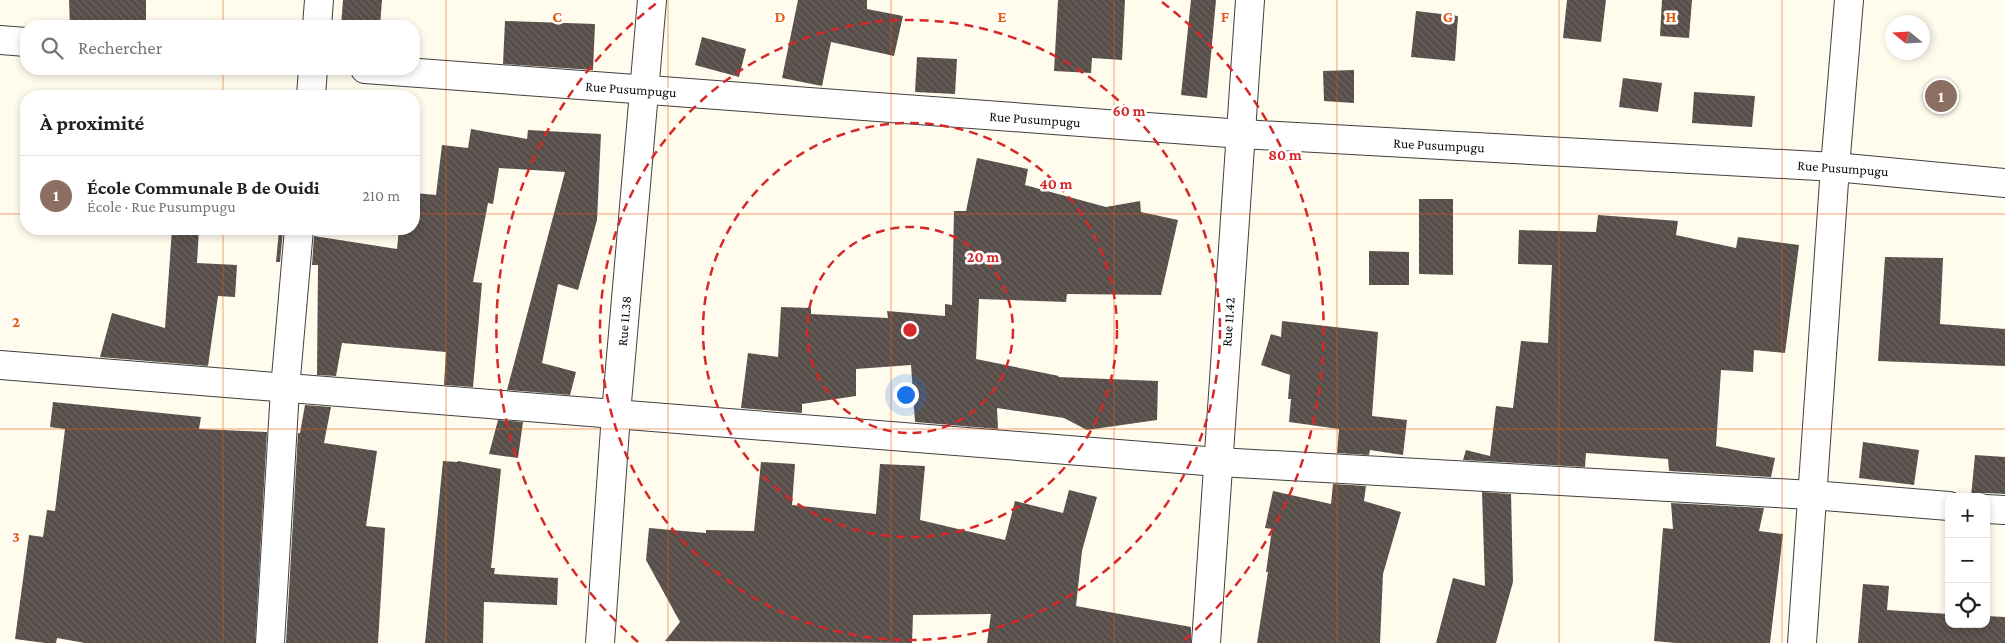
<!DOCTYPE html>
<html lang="fr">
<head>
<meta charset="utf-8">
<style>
	body { margin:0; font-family:"Crimson Pro",serif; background:#f2f2f2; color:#202124 }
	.controls { position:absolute; right:15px; bottom:15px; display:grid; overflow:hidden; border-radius:10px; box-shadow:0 2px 8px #0003 }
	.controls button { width:45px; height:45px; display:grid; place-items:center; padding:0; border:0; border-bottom:1px solid #e0e0e0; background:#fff; color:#202124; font:25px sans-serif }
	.compass { position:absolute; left:1885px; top:15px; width:45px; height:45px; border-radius:50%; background:#fff; box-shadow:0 2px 8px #0003; rotate:288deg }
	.you { position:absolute; left:905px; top:394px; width:18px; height:18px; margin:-12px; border:4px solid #fff; border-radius:50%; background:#1a73e8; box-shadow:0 0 0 8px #1a73e833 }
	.badge { display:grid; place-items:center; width:32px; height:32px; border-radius:50%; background:#c71b24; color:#fff; font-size:16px; font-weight:700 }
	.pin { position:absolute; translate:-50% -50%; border:2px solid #fff; box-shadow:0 1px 5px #0006 }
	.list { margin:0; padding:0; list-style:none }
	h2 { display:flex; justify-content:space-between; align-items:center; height:65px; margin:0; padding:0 20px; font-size:21px }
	h2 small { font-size:16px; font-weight:400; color:#757577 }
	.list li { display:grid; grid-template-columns:32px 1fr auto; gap:15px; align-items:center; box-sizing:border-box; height:80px; padding:0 20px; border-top:1px solid #e0e0e0 }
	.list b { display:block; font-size:19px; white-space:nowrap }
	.list p { margin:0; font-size:16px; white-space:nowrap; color:#757577 }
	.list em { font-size:16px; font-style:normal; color:#757577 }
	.icon { flex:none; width:28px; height:28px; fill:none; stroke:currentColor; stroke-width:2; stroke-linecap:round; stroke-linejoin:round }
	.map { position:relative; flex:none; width:2005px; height:643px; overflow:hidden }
	.search { position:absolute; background:#fff; box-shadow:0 2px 8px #0003; left:20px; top:20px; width:400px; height:55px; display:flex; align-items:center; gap:12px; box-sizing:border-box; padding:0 18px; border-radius:20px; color:#757577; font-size:19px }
	.panel { position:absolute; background:#fff; box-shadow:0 2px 8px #0003; left:20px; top:90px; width:400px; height:145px; border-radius:20px }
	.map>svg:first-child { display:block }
</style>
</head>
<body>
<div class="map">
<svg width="2005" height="643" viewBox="0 0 2005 643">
	<defs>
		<pattern id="building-back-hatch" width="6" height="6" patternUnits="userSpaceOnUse" patternTransform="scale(1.25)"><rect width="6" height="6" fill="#574e49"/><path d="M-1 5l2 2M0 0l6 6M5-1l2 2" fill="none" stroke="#6a635f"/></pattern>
	</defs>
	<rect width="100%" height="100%" fill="#fffbed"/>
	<!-- building -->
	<g fill="url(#building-back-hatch)">
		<polygon points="69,0 146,0 146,26 70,26"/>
		<polygon points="343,0 382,0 380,26 341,26"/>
		<polygon points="798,0 867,0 867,9 903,16 894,56 831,42 822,86 782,78"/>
		<polygon points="1058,0 1125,0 1122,60 1092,58 1091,73 1054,71"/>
		<polygon points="1191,0 1216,0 1207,98 1181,95"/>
		<polygon points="1567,0 1606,0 1601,42 1563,38"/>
		<polygon points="1662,0 1692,0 1689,38 1660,36"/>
		<polygon points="1416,11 1458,16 1455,61 1411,57"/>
		<polygon points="505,21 595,24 593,70 503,64"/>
		<polygon points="702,37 746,49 739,77 695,65"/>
		<polygon points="917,57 957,59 955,94 915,92"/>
		<polygon points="1354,70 1354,103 1324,101 1323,71"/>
		<polygon points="1623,78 1662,83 1658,112 1619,107"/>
		<polygon points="1694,92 1755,96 1752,127 1692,123"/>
		<polygon points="471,129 527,139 528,130 601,134 597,220 578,290 558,284 542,363 576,372 570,395 507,390 565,172 499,168 493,204 488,203 473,282 482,283 473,387 444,385 446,352 342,343 336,376 317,375 318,265 312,265 314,236 397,249 399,229 414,229 414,193 436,195 442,145 468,148"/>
		<polygon points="977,158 1028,169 1025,185 1106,207 1140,201 1141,212 1178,220 1161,295 1067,294 1066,302 979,299 976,359 1059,376 1058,377 1158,381 1157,420 1087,430 1064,418 997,408 998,429 915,422 911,365 856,369 856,396 802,404 802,413 741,408 748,353 778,357 781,307 811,308 811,314 888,318 887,311 945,316 945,304 952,305 954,211 966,211"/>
		<polygon points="1419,199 1453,199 1453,275 1419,274"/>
		<polygon points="1598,215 1678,221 1676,235 1736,248 1738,237 1799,245 1785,353 1754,350 1753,372 1721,370 1716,446 1775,458 1771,477 1669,471 1668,459 1586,453 1585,467 1463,460 1466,450 1490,456 1496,406 1513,408 1521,341 1548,343 1552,265 1518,264 1519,230 1596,232"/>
		<polygon points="172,229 199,229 197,263 237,265 235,297 218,296 208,366 100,357 112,313 165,328"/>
		<polygon points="279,230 283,230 280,262 276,262"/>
		<polygon points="1369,251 1409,252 1409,285 1369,285"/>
		<polygon points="1885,257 1943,258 1940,324 2005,329 2005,366 1878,361"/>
		<polygon points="1282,321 1378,332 1372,416 1407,420 1403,455 1370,450 1369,455 1337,453 1339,429 1289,422 1291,399 1288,399 1290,375 1261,365 1271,334 1281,337"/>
		<polygon points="53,402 201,417 199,429 267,432 255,643 85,643 57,638 56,643 45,643 15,639 29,535 43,537 47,510 55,511 65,429 50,427"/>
		<polygon points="305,405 331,407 324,443 377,451 366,526 385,528 378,643 286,643 298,433 300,433"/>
		<polygon points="498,420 523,422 518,458 489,454"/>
		<polygon points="1863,442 1919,450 1914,485 1859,478"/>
		<polygon points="1975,455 2005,457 2005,494 1987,493 1971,497"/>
		<polygon points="443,461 457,462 458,461 501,469 491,568 495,568 494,574 558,578 557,605 484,602 483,643 425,643"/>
		<polygon points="761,462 795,464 792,505 876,514 880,464 925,466 920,520 1005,540 1015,501 1063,513 1069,490 1097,497 1082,551 1076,606 1191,627 1191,643 987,643 991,614 913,615 912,643 665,641 680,622 646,560 649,528 706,533 706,530 754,531"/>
		<polygon points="1333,484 1366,486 1364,501 1401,512 1383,574 1380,643 1257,643 1268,572 1266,572 1272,529 1265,528 1273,491 1331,504"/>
		<polygon points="1482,492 1511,494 1513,582 1496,643 1436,643 1453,578 1485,586"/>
		<polygon points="1671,503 1764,508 1759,531 1783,534 1770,643 1676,643 1654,641 1663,528 1673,529"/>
		<polygon points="1863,584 1889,586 1887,610 1949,614 1949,624 1986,624 1986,616 2005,617 2005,643 1858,643"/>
	</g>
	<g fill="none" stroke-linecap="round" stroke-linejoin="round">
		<defs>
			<g id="street">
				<polyline points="317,26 319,0"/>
				<polyline points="0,40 26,42"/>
				<polyline points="365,69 1242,134 1835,167 2005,183"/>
				<polyline points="311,96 313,69"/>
				<polyline points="0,365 1218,462 1812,495 1949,506"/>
				<polyline points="1986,509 2005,510"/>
				<polyline points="270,643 285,389 299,229"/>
				<polyline points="600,643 616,414 652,0"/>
				<polyline points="1206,643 1250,0"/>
				<polyline points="1802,643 1835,167 1849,0"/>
			</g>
		</defs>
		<!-- street casing -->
		<use href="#street" stroke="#404040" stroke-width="30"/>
		<!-- street -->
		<use href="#street" stroke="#fff" stroke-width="28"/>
	</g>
	<!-- grid -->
	<path fill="none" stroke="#e8590c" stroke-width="1" stroke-opacity="0.55" d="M223 0V26M446 0V643M668 0V643M891 0V643M1114 0V643M1337 0V643M1559 0V643M1782 0V643M223 69V96M0 214H26M414 214H2005M223 229V643M0 429H2005"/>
	<!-- distance rings -->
	<g fill="none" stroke="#d62828" stroke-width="2.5" stroke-dasharray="9 6">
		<circle cx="910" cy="330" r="103"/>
		<circle cx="910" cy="330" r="207"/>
		<circle cx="910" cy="330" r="310"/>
		<path d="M638 642A414 414 0 0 1 658 2M1162 2A414 414 0 0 1 1182 642"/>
	</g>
	<g text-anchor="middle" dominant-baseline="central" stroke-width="5" stroke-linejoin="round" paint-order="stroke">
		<!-- street labels -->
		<g font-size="14" fill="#0d0d0d" stroke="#fff">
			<text transform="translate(631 89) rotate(4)">Rue Pusumpugu</text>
			<text transform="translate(1035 119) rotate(4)">Rue Pusumpugu</text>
			<text transform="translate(1439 145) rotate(3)">Rue Pusumpugu</text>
			<text transform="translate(1843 168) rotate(4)">Rue Pusumpugu</text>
			<text transform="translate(624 321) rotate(-85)">Rue 11.38</text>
			<text transform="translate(1228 322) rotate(-86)">Rue 11.42</text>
		</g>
	</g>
	<g font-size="16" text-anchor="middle" font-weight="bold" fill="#e8590c" stroke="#fff" stroke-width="5" stroke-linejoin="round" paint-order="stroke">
		<text x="557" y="22">C</text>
		<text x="780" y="22">D</text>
		<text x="1002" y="22">E</text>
		<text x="1225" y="22">F</text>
		<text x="1448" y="22">G</text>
		<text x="1671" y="22">H</text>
		<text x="16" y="327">2</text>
		<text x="16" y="542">3</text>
	</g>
	<circle cx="910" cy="330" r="8" fill="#d62828" stroke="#fff" stroke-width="2.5"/>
	<g font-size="15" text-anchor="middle" font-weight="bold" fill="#d62828" stroke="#fff" stroke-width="5" stroke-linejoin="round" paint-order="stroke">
		<text x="1129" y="116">60 m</text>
		<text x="1285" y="160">80 m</text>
		<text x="1056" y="189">40 m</text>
		<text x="983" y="262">20 m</text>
	</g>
</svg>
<div class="controls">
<button>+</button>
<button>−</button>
<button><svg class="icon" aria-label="locate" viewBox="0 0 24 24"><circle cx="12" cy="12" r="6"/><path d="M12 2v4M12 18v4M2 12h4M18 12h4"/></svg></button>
</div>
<svg class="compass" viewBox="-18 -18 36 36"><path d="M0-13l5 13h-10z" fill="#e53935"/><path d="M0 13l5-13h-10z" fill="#757577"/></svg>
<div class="you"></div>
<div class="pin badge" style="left:1941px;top:96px;background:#8d6e63">1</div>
<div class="search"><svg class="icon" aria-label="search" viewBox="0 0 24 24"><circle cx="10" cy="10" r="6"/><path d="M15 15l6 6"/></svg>Rechercher</div>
<section class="panel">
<h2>À proximité<small></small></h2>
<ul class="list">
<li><span class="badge" style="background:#8d6e63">1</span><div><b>École Communale B de Ouidi</b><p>École · Rue Pusumpugu</p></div><em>210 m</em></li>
</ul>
</section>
</div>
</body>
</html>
